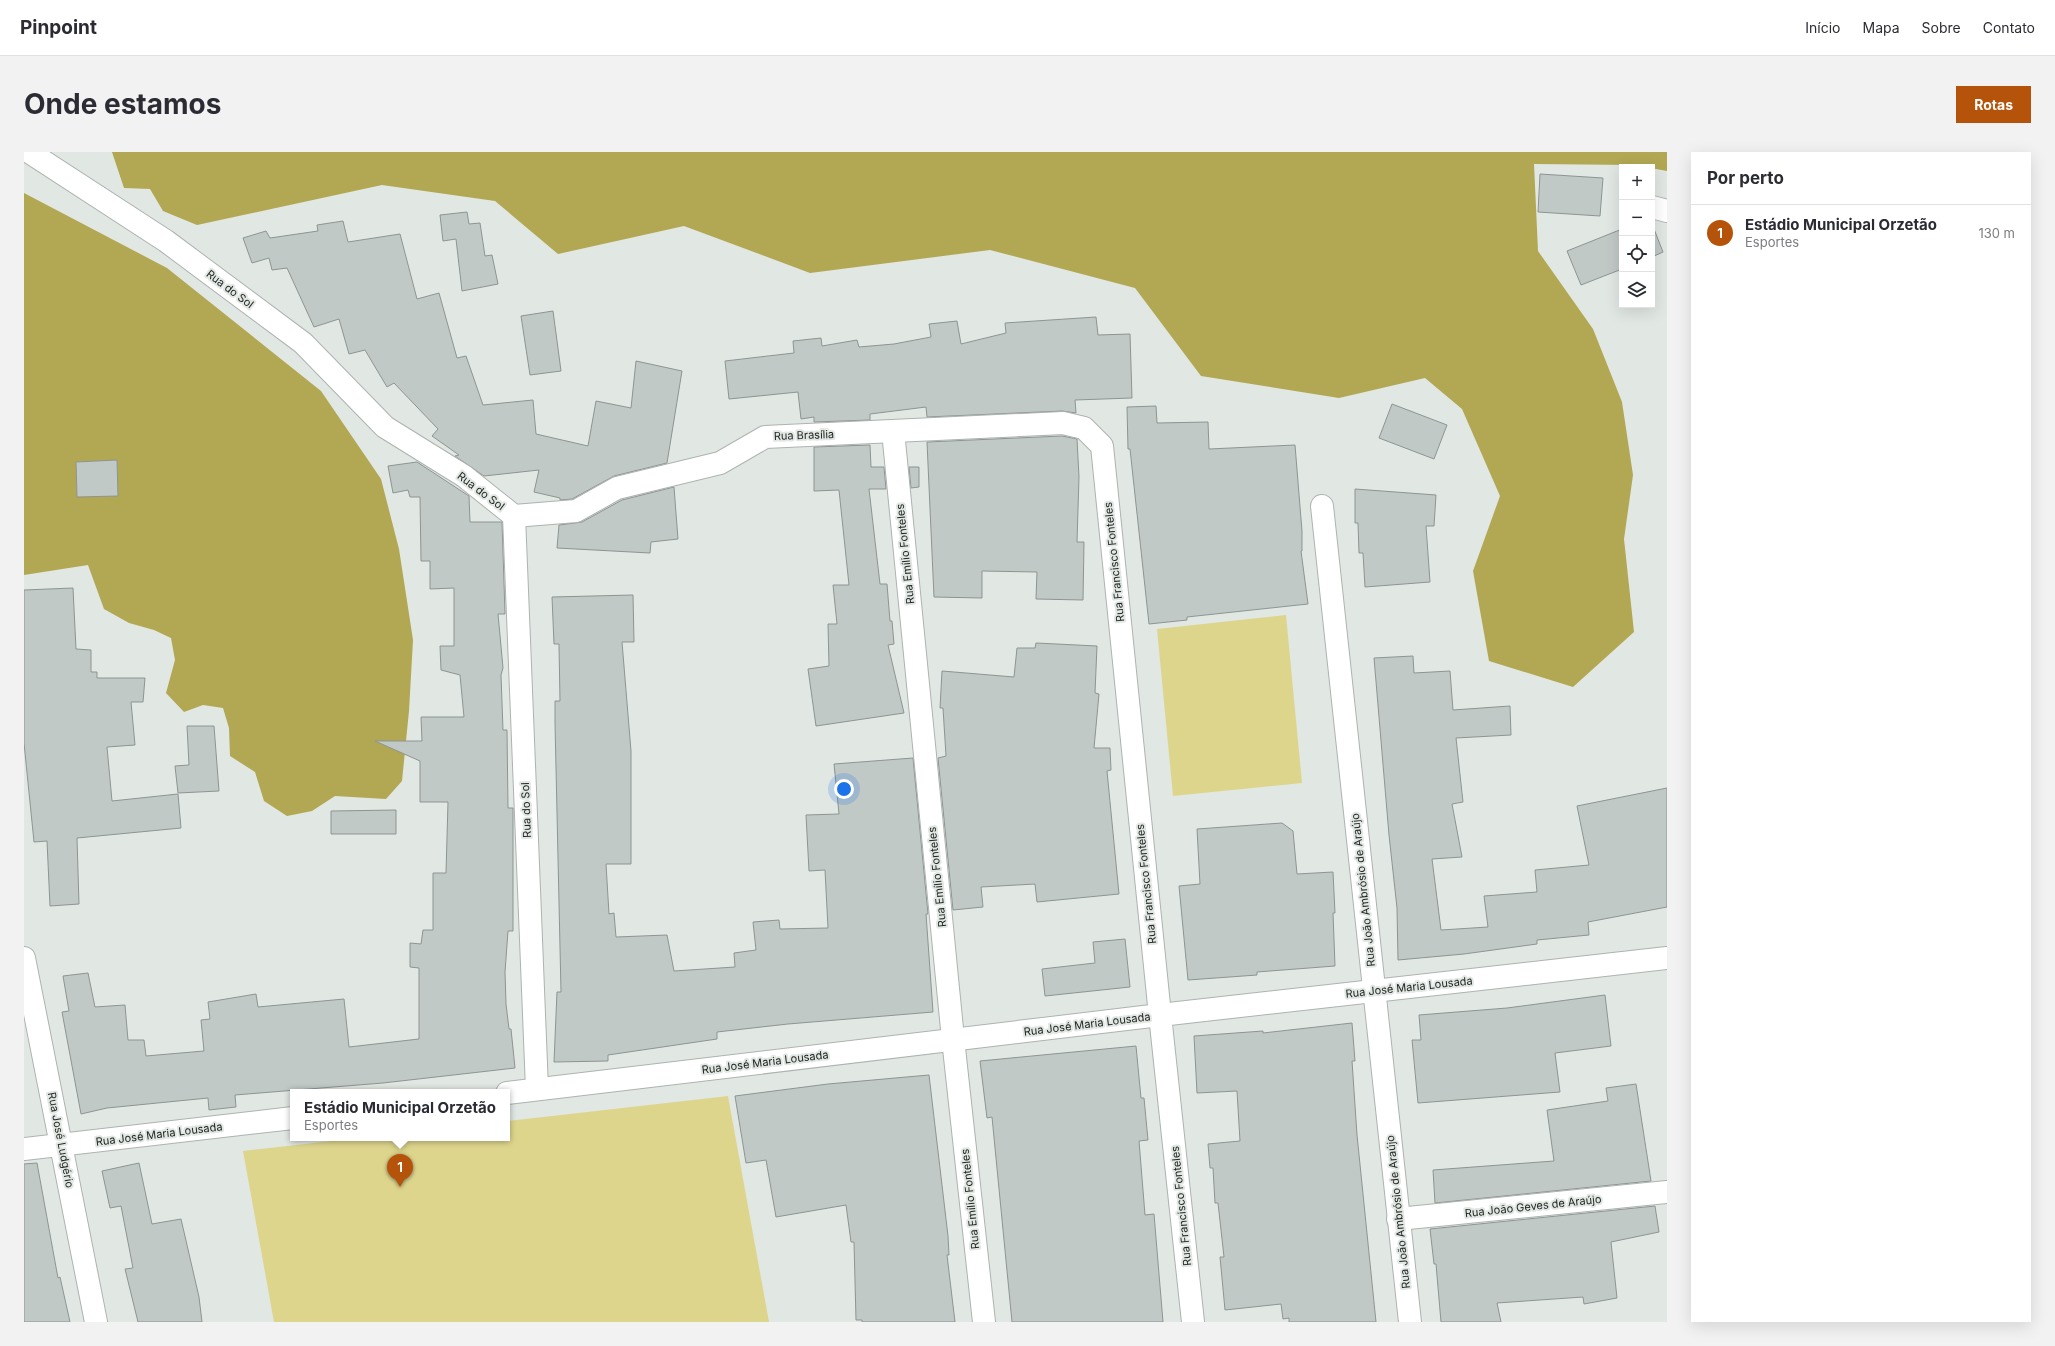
<!DOCTYPE html>
<html lang="pt">
<head>
<meta charset="utf-8">
<style>
	body { margin:0; font-family:Inter,sans-serif; background:#f2f2f3; color:#2b2b33 }
	.controls { position:absolute; right:12px; top:12px; display:grid; overflow:hidden; border-radius:0px; box-shadow:0 4px 16px #0002 }
	.controls button { width:36px; height:36px; display:grid; place-items:center; padding:0; border:0; border-bottom:1px solid #e1e1e2; background:#fff; color:#2b2b33; font:20px sans-serif }
	.you { position:absolute; left:820px; top:637px; width:14px; height:14px; margin:-10px; border:3px solid #fff; border-radius:50%; background:#1a73e8; box-shadow:0 0 0 6px #1a73e833 }
	.badge { display:grid; place-items:center; width:26px; height:26px; border-radius:50%; background:#b45309; color:#fff; font-size:13px; font-weight:700 }
	.pin { position:absolute; translate:-50% -33px; filter:drop-shadow(0 1px 2px #0008) }
	.pin::after { content:''; position:absolute; top:21px; width:14px; height:12px; background:inherit; clip-path:polygon(0 0,100% 0,50% 100%) }
	.popup { position:absolute; left:266px; top:937px; width:220px; height:52px; box-sizing:border-box; display:grid; place-content:center; border-radius:0px; background:#fff; filter:drop-shadow(0 1px 3px #0005); font-size:13px; white-space:nowrap; color:#7c7c81 }
	.popup b { font-size:15px; color:#2b2b33 }
	.popup::after { content:''; position:absolute; left:50%; top:100%; margin-left:-8px; border:8px solid transparent; border-top-color:#fff }
	.list { margin:0; padding:0; list-style:none }
	h2 { display:flex; justify-content:space-between; align-items:center; height:52px; margin:0; padding:0 16px; font-size:17px }
	h2 small { font-size:13px; font-weight:400; color:#7c7c81 }
	.list li { display:grid; grid-template-columns:26px 1fr auto; gap:12px; align-items:center; box-sizing:border-box; height:56px; padding:0 16px; border-top:1px solid #e1e1e2 }
	.list b { display:block; font-size:15px; white-space:nowrap }
	.list p { margin:0; font-size:13px; white-space:nowrap; color:#7c7c81 }
	.list em { font-size:13px; font-style:normal; color:#7c7c81 }
	.icon { flex:none; width:22px; height:22px; fill:none; stroke:currentColor; stroke-width:2; stroke-linecap:round; stroke-linejoin:round }
	.map { position:relative; flex:none; width:1643px; height:1170px; overflow:hidden; border-radius:0px }
	header { display:flex; align-items:center; gap:24px; box-sizing:border-box; height:56px; padding:0 20px; background:#fff; border-bottom:1px solid #e1e1e2 }
	header strong { font-size:19px }
	nav { display:flex; gap:22px; margin-inline-start:auto; font-size:14px }
	.intro { display:flex; align-items:center; justify-content:space-between; box-sizing:border-box; height:96px; padding:0 24px }
	h1 { margin:0; font-size:28px }
	.button { padding:10px 18px; border-radius:0px; background:#b45309; color:#fff; font-size:14px; font-weight:700 }
	main { display:flex; gap:24px; padding:0 24px }
	aside { flex:1; background:#fff; border-radius:0px; box-shadow:0 4px 16px #0002 }
	.map>svg:first-child { display:block }
</style>
</head>
<body>
<header>
<strong>Pinpoint</strong>
<nav><a>Início</a><a>Mapa</a><a>Sobre</a><a>Contato</a></nav>
</header>
<div class="intro"><h1>Onde estamos</h1><a class="button">Rotas</a></div>
<main>
<div class="map">
<svg width="1643" height="1170" viewBox="0 0 1643 1170">
	<rect width="100%" height="100%" fill="#e1e7e3"/>
	<!-- green -->
	<g fill="#ded58d">
		<polygon points="1262,463 1278,631 1149,644 1133,477"/>
		<polygon points="704,944 745,1170 250,1170 219,999 334,986 483,986 483,969"/>
	</g>
	<!-- forest -->
	<g fill="#b2a752">
		<polygon points="88,0 1643,0 1643,19 1610,13 1510,12 1514,99 1569,177 1598,250 1609,323 1600,387 1610,480 1549,535 1465,509 1449,419 1476,344 1438,257 1401,226 1315,246 1177,224 1111,136 966,98 786,121 660,74 534,102 471,49 358,33 173,73 139,59 126,37 100,36"/>
		<polygon points="0,41 143,116 297,239 357,327 375,397 389,488 385,559 378,629 362,647 311,644 288,659 263,664 240,649 231,620 206,604 205,576 199,556 179,553 160,560 142,541 151,508 147,486 130,478 105,471 80,457 64,413 0,423"/>
	</g>
	<!-- building -->
	<g fill="#c1c9c7" stroke="#8d9593">
		<polygon points="1516,22 1579,26 1576,64 1514,60"/>
		<polygon points="443,60 445,72 456,71 461,104 468,103 474,132 438,139 432,87 419,89 416,63"/>
		<polygon points="319,69 324,90 376,82 393,147 415,141 433,206 442,204 459,253 509,248 512,282 564,294 572,249 607,256 612,209 658,219 643,311 590,324 548,347 536,348 536,346 510,340 515,318 460,324 431,304 435,303 408,284 414,277 370,231 363,235 341,198 325,202 315,167 290,175 263,116 248,118 245,106 228,111 219,86 242,79 246,86 294,79 293,73"/>
		<polygon points="1628,72 1639,100 1628,105"/>
		<polygon points="1598,77 1598,117 1557,133 1543,99"/>
		<polygon points="529,159 537,219 506,223 497,164"/>
		<polygon points="1072,165 1074,183 1106,182 1108,246 1051,248 1052,261 1038,259 903,265 902,255 846,262 846,268 790,270 790,265 777,267 774,240 705,247 701,209 770,201 769,189 797,186 798,194 833,188 835,195 870,192 907,185 905,172 933,169 937,192 982,181 981,171"/>
		<polygon points="1368,252 1423,273 1410,307 1355,286"/>
		<polygon points="1132,254 1133,271 1184,270 1185,297 1271,293 1278,379 1278,399 1277,399 1284,452 1163,465 1163,468 1125,472 1106,297 1104,297 1103,255"/>
		<polygon points="1038,284 1053,287 1055,325 1053,390 1060,390 1059,448 1012,447 1013,420 958,419 958,446 910,445 903,290"/>
		<polygon points="846,293 847,315 860,315 862,337 845,337 856,432 863,432 866,469 868,469 870,492 864,493 880,561 792,574 784,517 805,514 804,472 813,472 809,433 825,433 815,338 790,339 790,295"/>
		<polygon points="93,308 94,344 53,345 52,310"/>
		<polygon points="393,310 445,344 446,370 478,370 481,462 474,462 479,516 477,523 479,578 483,578 484,656 489,656 489,779 484,779 481,820 482,852 485,877 487,877 491,916 359,931 211,943 212,955 185,958 184,946 83,956 57,962 38,860 45,859 39,824 64,821 71,855 101,853 104,888 120,888 122,904 180,899 177,868 186,867 184,850 232,842 234,855 320,847 325,895 395,887 395,816 386,815 386,791 397,792 399,778 409,778 409,721 422,721 424,650 396,650 396,609 351,589 398,589 397,565 440,565 436,523 417,518 416,494 430,494 430,436 406,437 406,409 397,409 396,345 386,345 384,338 369,341 364,314"/>
		<polygon points="885,315 895,315 895,335 887,336"/>
		<polygon points="650,335 654,387 627,390 626,401 533,396 535,373 558,370 598,348"/>
		<polygon points="1331,337 1412,343 1410,374 1402,374 1406,430 1341,435 1339,401 1335,401 1334,371 1331,371"/>
		<polygon points="49,436 52,497 67,498 67,520 73,520 73,526 121,526 119,550 107,550 111,593 83,595 88,649 154,642 157,676 53,686 55,752 26,754 23,689 10,690 0,591 0,438"/>
		<polygon points="609,443 610,490 598,490 607,599 607,712 582,712 585,762 590,761 592,785 643,783 650,819 711,815 710,801 732,798 729,770 755,768 756,777 804,776 801,718 785,719 782,663 815,662 810,612 889,606 904,762 902,762 909,860 764,872 693,880 693,887 584,903 584,909 530,910 533,840 537,840 531,571 531,549 536,549 535,492 530,492 528,445"/>
		<polygon points="1012,491 1073,494 1071,541 1075,542 1070,596 1086,596 1087,618 1083,619 1095,742 1013,750 1011,732 957,735 959,755 929,758 914,606 922,604 919,556 916,556 918,519 990,525 993,496 1011,496"/>
		<polygon points="1389,504 1390,521 1426,519 1429,558 1486,554 1487,583 1432,586 1439,650 1428,652 1438,705 1408,707 1417,778 1464,775 1460,744 1513,740 1511,718 1565,713 1553,654 1643,636 1643,755 1564,770 1565,783 1513,788 1513,792 1440,802 1374,808 1373,756 1365,683 1350,506"/>
		<polygon points="163,574 190,574 195,639 154,641 151,614 165,613"/>
		<polygon points="372,658 372,682 307,682 307,659"/>
		<polygon points="1258,671 1269,679 1273,722 1309,720 1311,761 1309,761 1311,814 1233,820 1233,823 1164,828 1155,734 1176,732 1173,677"/>
		<polygon points="1101,787 1106,835 1021,844 1018,817 1071,811 1069,790"/>
		<polygon points="1581,843 1587,894 1531,901 1536,940 1394,951 1388,888 1397,888 1395,863 1483,856"/>
		<polygon points="1328,871 1331,909 1328,909 1333,983 1352,1170 1265,1170 1265,1166 1259,1167 1257,1152 1201,1158 1196,1105 1200,1105 1194,1051 1191,1051 1189,1016 1186,1016 1184,992 1216,989 1213,939 1173,941 1170,884 1239,879 1239,881"/>
		<polygon points="1112,894 1117,946 1120,946 1124,988 1115,989 1121,1063 1130,1062 1139,1170 988,1170 968,965 963,966 956,909"/>
		<polygon points="905,923 924,1084 925,1103 923,1103 931,1170 838,1170 838,1168 832,1168 830,1090 827,1090 822,1053 752,1065 742,1008 722,1011 711,944 804,932"/>
		<polygon points="1612,932 1627,1029 1411,1051 1409,1018 1530,1009 1523,958 1584,949 1582,936"/>
		<polygon points="13,1011 34,1126 36,1125 46,1170 0,1170 0,1012"/>
		<polygon points="115,1011 128,1072 157,1067 175,1145 178,1170 114,1170 101,1117 109,1116 97,1054 86,1056 78,1019"/>
		<polygon points="1631,1054 1635,1080 1587,1090 1593,1146 1560,1152 1559,1145 1473,1151 1477,1170 1417,1170 1412,1112 1410,1112 1406,1077"/>
	</g>
	<g fill="none" stroke-linecap="round" stroke-linejoin="round">
		<defs>
			<g id="street">
				<polyline points="5,0 142,89 279,191 361,275 440,324 490,364 513,937"/>
				<polyline points="1628,55 1643,59"/>
				<polyline points="869,279 929,887 960,1170"/>
				<polyline points="1298,354 1386,1170"/>
				<polyline points="490,364 552,359 593,336 696,311 741,285 1039,271 1060,276 1078,294 1136,863 1169,1170"/>
				<polyline points="483,941 1136,863 1643,806"/>
				<polyline points="0,997 269,966"/>
				<polyline points="1374,1067 1643,1040"/>
			</g>
			<polyline id="primary" points="0,806 72,1170"/>
		</defs>
		<!-- street casing -->
		<use href="#street" stroke="#adb3af" stroke-width="24"/>
		<!-- primary casing -->
		<use href="#primary" stroke="#adb3af" stroke-width="24"/>
		<!-- street -->
		<use href="#street" stroke="#fff" stroke-width="22"/>
		<!-- primary -->
		<use href="#primary" stroke="#fff" stroke-width="22"/>
	</g>
	<g text-anchor="middle" dominant-baseline="central" stroke-width="4" stroke-linejoin="round" paint-order="stroke">
		<!-- street labels -->
		<g font-size="11" fill="#232624" stroke="#e1e7e3">
			<text transform="translate(206 137) rotate(37)">Rua do Sol</text>
			<text transform="translate(780 283) rotate(-2)">Rua Brasília</text>
			<text transform="translate(457 339) rotate(37)">Rua do Sol</text>
			<text transform="translate(881 402) rotate(-96)">Rua Emílio Fonteles</text>
			<text transform="translate(1090 410) rotate(-96)">Rua Francisco Fonteles</text>
			<text transform="translate(502 658) rotate(-92)">Rua do Sol</text>
			<text transform="translate(913 725) rotate(-96)">Rua Emílio Fonteles</text>
			<text transform="translate(1122 732) rotate(-96)">Rua Francisco Fonteles</text>
			<text transform="translate(1339 738) rotate(-96)">Rua João Ambrósio de Araújo</text>
			<text transform="translate(1385 835) rotate(-6)">Rua José Maria Lousada</text>
			<text transform="translate(1063 872) rotate(-7)">Rua José Maria Lousada</text>
			<text transform="translate(741 910) rotate(-7)">Rua José Maria Lousada</text>
			<text transform="translate(135 982) rotate(-7)">Rua José Maria Lousada</text>
			<text transform="translate(37 988) rotate(79)">Rua José Ludgério</text>
			<text transform="translate(946 1047) rotate(-96)">Rua Emílio Fonteles</text>
			<text transform="translate(1157 1054) rotate(-96)">Rua Francisco Fonteles</text>
			<text transform="translate(1509 1054) rotate(-6)">Rua João Geves de Araújo</text>
			<text transform="translate(1374 1060) rotate(-96)">Rua João Ambrósio de Araújo</text>
		</g>
	</g>
</svg>
<div class="controls">
<button>+</button>
<button>−</button>
<button><svg class="icon" aria-label="locate" viewBox="0 0 24 24"><circle cx="12" cy="12" r="6"/><path d="M12 2v4M12 18v4M2 12h4M18 12h4"/></svg></button>
<button><svg class="icon" aria-label="layers" viewBox="0 0 24 24"><path d="M12 4l9 5-9 5-9-5zM3 14l9 5 9-5"/></svg></button>
</div>
<div class="you"></div>
<div class="pin badge" style="left:376px;top:1035px">1</div>
<div class="popup"><b>Estádio Municipal Orzetão</b>Esportes</div>
</div>
<aside>
<h2>Por perto<small></small></h2>
<ul class="list">
<li><span class="badge">1</span><div><b>Estádio Municipal Orzetão</b><p>Esportes</p></div><em>130 m</em></li>
</ul>
</aside>
</main>
</body>
</html>
